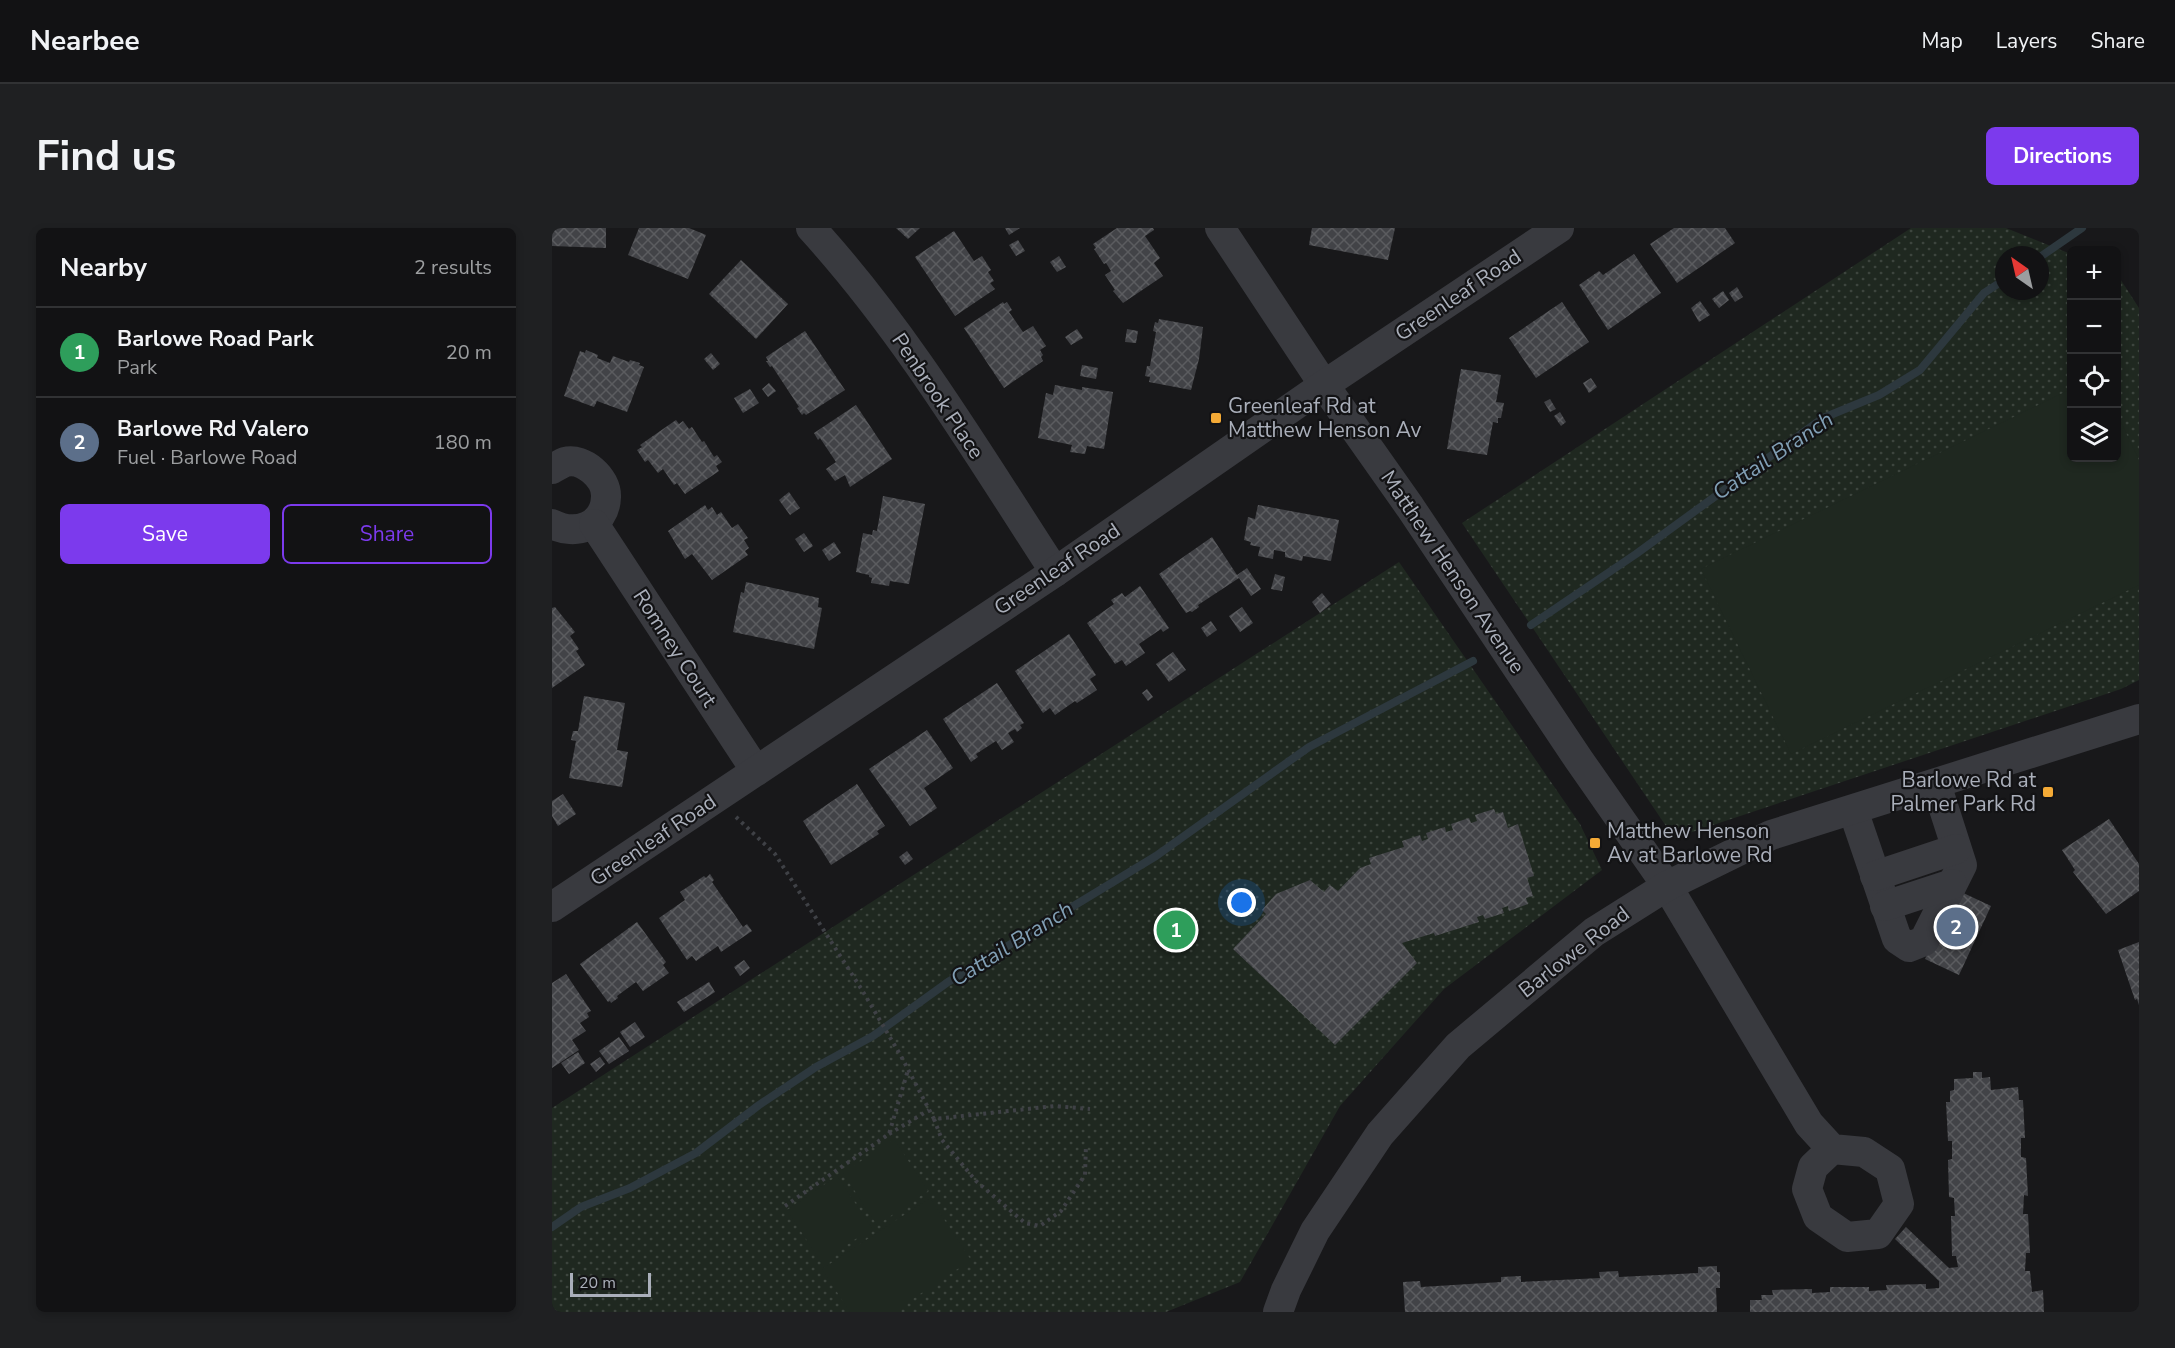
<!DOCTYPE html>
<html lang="en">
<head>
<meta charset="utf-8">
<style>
	body { margin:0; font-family:"Nunito Sans",sans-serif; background:#1f2022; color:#f1f3f6 }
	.controls { position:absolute; right:18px; top:18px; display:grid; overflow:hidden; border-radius:9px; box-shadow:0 3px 9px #0003 }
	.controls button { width:54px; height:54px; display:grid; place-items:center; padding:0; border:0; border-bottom:2px solid #313234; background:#121214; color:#f1f3f6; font:30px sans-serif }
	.compass { position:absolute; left:1443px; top:18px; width:54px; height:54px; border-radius:50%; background:#121214; box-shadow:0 3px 9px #0003; rotate:326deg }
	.scale { position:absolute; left:18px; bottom:15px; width:81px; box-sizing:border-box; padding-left:6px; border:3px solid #aaafba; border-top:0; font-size:16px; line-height:21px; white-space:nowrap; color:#aaafba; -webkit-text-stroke:4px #131315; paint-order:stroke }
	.you { position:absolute; left:690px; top:675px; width:21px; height:21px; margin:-15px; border:4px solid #fff; border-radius:50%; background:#1a73e8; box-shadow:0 0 0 9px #1a73e833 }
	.badge { display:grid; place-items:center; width:39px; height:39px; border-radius:50%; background:#7c3aed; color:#fff; font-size:20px; font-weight:700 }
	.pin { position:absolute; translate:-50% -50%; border:3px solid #fff; box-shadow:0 2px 6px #0006 }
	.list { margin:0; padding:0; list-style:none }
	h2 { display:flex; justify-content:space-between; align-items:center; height:78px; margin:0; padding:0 24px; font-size:26px }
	h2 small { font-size:20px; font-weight:400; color:#9c9ea0 }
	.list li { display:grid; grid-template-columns:39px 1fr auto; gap:18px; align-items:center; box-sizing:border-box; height:90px; padding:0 24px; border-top:2px solid #313234 }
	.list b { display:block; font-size:22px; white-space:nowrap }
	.list p { margin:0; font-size:20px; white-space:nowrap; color:#9c9ea0 }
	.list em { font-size:20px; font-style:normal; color:#9c9ea0 }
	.actions { display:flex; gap:12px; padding:18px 24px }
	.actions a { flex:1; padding:14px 0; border:2px solid #7c3aed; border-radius:9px; text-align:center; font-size:21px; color:#7c3aed }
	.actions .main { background:#7c3aed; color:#fff }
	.icon { flex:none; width:33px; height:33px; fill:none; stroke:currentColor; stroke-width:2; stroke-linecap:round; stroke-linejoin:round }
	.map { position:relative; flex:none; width:1587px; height:1084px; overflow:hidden; border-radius:9px }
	header { display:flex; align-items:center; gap:36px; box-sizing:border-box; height:84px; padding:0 30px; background:#121214; border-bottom:2px solid #313234 }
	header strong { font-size:28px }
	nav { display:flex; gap:33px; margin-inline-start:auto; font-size:21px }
	.intro { display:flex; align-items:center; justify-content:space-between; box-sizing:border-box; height:144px; padding:0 36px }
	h1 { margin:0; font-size:42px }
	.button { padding:15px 27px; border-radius:9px; background:#7c3aed; color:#fff; font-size:21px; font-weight:700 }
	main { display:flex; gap:36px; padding:0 36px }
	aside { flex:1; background:#121214; border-radius:9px; box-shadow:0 3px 9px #0003 }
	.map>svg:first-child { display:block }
</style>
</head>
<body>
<header>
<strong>Nearbee</strong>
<nav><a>Map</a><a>Layers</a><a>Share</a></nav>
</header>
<div class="intro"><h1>Find us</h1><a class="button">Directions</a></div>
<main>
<aside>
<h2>Nearby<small>2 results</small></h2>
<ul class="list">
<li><span class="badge" style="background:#2e9e5b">1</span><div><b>Barlowe Road Park</b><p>Park</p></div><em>20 m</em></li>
<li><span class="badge" style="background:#5c6f8a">2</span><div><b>Barlowe Rd Valero</b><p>Fuel · Barlowe Road</p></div><em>180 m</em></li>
</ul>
<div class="actions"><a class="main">Save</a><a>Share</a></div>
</aside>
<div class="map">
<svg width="1587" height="1084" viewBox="0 0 1587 1084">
	<defs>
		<pattern id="grass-dots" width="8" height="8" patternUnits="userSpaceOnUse" patternTransform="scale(1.5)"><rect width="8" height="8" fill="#1f2820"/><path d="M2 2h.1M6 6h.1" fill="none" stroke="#3d453e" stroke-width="1.8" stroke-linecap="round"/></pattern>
		<pattern id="building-cross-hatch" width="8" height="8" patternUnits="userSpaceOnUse" patternTransform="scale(1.5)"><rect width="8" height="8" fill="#424347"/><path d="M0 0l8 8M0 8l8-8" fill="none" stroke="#5b5c5f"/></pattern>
	</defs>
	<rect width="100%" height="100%" fill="#18181a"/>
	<!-- grass -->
	<g fill="url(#grass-dots)" fill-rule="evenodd">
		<path d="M1359 0H1454L1519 26 1520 230H1564L1565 46 1587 80V452L1569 461 1122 610 910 295ZM1452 27H1488V63H1452Z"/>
		<polygon points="847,334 1028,596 1050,642 892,761 788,878 688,1054 614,1084 0,1084 0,880"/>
	</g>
	<!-- pitch -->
	<g fill="#1f2820">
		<polygon points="1519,161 1520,230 1564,230 1565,186 1587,232 1587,357 1239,526 1149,341"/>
		<polygon points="342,911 376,963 325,997 291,945"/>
		<polygon points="285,948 320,1000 269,1034 235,982"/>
		<polygon points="378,970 419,1032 341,1084 298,1084 270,1041"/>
	</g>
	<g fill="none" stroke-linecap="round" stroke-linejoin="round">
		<!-- stream -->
		<g stroke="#2d383e" stroke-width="8">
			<polyline points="1488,29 1530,0"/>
			<polyline points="979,397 1084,326 1271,190 1327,167 1368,142 1432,65 1452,52"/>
			<polyline points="0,999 29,979 78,960 144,925 207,877 264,839 321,808 396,754 604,628 757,519 921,433"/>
		</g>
	</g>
	<!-- building -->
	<g fill="url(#building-cross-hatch)">
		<polygon points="0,0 54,0 54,20 0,18"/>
		<polygon points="87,0 137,0 154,7 136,51 76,27"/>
		<polygon points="344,0 368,0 356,11"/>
		<polygon points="453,0 468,0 457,7"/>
		<polygon points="565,0 601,0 602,2 593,8 608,30 602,35 611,48 571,75 561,63 563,62 553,47 559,43 554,35 552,36 542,21 544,20 541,16"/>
		<polygon points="760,0 843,0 836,32 757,17"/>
		<polygon points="1122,0 1173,0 1183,15 1125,55 1098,16"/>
		<polygon points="402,3 422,33 430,28 439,42 436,44 442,53 438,55 443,61 403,88 363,29"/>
		<polygon points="466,12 473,23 464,28 457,17"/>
		<polygon points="1082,26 1109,65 1056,102 1027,57 1047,43 1051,47"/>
		<polygon points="507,28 514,39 505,44 498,34"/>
		<polygon points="189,32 236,76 204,111 157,66"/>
		<polygon points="1185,59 1191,69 1183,74 1177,65"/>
		<polygon points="1171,63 1177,72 1167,80 1160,71"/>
		<polygon points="1148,73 1158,87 1147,94 1139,80"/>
		<polygon points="451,74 452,76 455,74 460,82 457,84 471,104 481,98 494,118 488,122 491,127 489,129 491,133 452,160 412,100"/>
		<polygon points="1010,74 1037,114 984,150 957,110"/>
		<polygon points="607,91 651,99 647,131 639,162 597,154 598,149 593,148 595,138 598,138 604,104 601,103 603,94 606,95"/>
		<polygon points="525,101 531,110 519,117 513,109"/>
		<polygon points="575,101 586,103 584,115 573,114"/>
		<polygon points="253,103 293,162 254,187 252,185 250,187 245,180 247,179 220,138 218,139 214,133 216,133 214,129"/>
		<polygon points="34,122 46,127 45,130 58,135 61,128 77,134 78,132 88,135 87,137 92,139 75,184 45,173 42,179 12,168 28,123 33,125"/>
		<polygon points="159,125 168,136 161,142 152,131"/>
		<polygon points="530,137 546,140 544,151 528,148"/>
		<polygon points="909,141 949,147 944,174 952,175 949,190 946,190 946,195 941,194 935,227 895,221"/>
		<polygon points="1039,150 1045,159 1037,165 1031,155"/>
		<polygon points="217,155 224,163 216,169 210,161"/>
		<polygon points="503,157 530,162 530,159 561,164 552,221 535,218 533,226 518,224 520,217 486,210 494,165 501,167"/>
		<polygon points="198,161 207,175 191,185 182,170"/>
		<polygon points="998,171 1004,181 998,184 992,174"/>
		<polygon points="304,177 340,231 298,259 293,247 283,253 274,241 284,234 268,210 266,212 262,205"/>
		<polygon points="1008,184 1014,194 1009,198 1002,188"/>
		<polygon points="124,192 127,196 131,193 137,201 140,199 150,214 152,213 162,229 165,227 170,234 164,238 167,243 133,266 125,255 122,257 111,241 106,245 96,232 93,234 85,222 90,219 88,217"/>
		<polygon points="237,264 248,280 238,287 227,272"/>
		<polygon points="331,268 373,276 357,356 338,353 337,358 319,355 320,350 317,349 317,347 304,344 311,305 320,307 321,302 325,303"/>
		<polygon points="153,277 156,282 160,279 165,287 169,284 180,300 186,296 196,310 192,312 197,320 193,323 196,327 160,352 140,326 133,331 116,303"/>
		<polygon points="706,277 787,292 779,333 751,328 750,333 733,329 733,324 722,322 721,331 706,328 708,319 698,317 699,314 692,312 696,289 703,291"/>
		<polygon points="252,305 261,318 252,324 243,311"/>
		<polygon points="660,309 685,347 695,340 709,361 699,368 687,350 646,377 647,379 640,384 638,383 634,385 607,346"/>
		<polygon points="282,314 289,325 277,333 270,322"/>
		<polygon points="723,346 733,349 730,363 719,361"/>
		<polygon points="194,354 267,370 266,379 270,380 262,421 181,404 189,364 192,365"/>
		<polygon points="588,358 617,400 611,404 609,401 587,416 593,425 574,438 570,432 563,436 535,395 562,376 559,372 570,365 573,369"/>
		<polygon points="770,365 779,376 768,385 760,374"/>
		<polygon points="3,379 23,404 18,408 27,421 24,423 33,437 0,460 0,380"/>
		<polygon points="690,379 701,395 688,404 677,388"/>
		<polygon points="659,393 665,402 655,409 649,400"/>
		<polygon points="517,406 544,447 538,451 545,462 525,475 523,473 503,487 498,480 491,485 463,443"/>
		<polygon points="621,424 634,442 617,454 604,436"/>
		<polygon points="445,455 472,495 468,497 470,500 465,504 463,501 456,505 462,514 450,522 444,513 424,526 426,529 419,534 391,491"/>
		<polygon points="595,461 601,469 596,473 590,465"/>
		<polygon points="32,468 73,475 65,522 76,524 70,559 17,550 24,513 19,512 21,503 26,503"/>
		<polygon points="375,502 401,540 372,560 385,580 358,598 317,541"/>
		<polygon points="305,556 333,598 325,603 327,606 279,637 251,593"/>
		<polygon points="11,566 24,586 6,598 0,588 0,573"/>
		<polygon points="942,581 944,586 951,584 956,600 966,596 982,648 975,650 981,668 974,670 976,676 957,683 956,678 950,680 952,685 933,691 931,687 925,689 927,694 883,708 882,705 850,715 865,735 783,817 681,721 714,686 710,682 724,666 758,652 772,664 778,657 786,663 808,640 819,636 817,630 852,619 850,613 868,607 870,613 876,611 874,605 893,599 894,604 901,602 899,596 917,590 919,595 925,593 923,587"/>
		<polygon points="1557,591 1587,636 1587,663 1554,686 1521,644 1523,642 1510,622"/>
		<polygon points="355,623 361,631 353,637 347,629"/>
		<polygon points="158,646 162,652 160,654 191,699 195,696 200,703 169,724 166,718 144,733 140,728 135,732 107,690 133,672 128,664 152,648 154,650"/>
		<polygon points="1405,662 1439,678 1407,747 1373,731"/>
		<polygon points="85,694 114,734 111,737 117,745 91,763 84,754 65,768 66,770 59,775 58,773 56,774 28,736"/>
		<polygon points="1587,714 1587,777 1585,771 1583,772 1566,722"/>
		<polygon points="192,732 198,740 188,748 182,739"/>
		<polygon points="14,746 39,783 35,785 37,789 28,795 34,803 20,812 27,822 0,840 0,755"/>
		<polygon points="157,754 163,764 132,784 125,774"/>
		<polygon points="83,794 93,809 78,819 68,804"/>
		<polygon points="67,809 77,823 57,836 47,823"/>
		<polygon points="26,824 33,835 17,846 9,835"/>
		<polygon points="48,829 53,836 44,844 38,836"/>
		<polygon points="1421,844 1430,844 1430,850 1438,849 1439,862 1466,859 1467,872 1471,872 1473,910 1469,910 1469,929 1474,930 1476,968 1472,967 1471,986 1476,986 1478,1025 1474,1025 1473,1043 1478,1043 1480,1064 1491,1062 1492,1084 1198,1084 1198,1072 1210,1072 1209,1067 1221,1067 1220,1062 1260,1061 1260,1065 1278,1064 1278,1059 1317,1059 1317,1063 1335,1062 1334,1057 1374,1056 1374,1061 1387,1060 1387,1053 1343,1011 1354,999 1397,1040 1406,1039 1404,1028 1400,1028 1399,988 1403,988 1402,970 1397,969 1396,932 1400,931 1400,913 1396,913 1394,874 1398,874 1398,863 1402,862 1402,851 1421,850"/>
		<polygon points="1165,1038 1165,1044 1168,1044 1168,1060 1164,1060 1165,1084 853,1084 851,1054 868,1053 869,1059 949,1054 949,1049 969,1048 969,1054 1048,1050 1047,1044 1066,1043 1067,1049 1146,1045 1146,1039"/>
	</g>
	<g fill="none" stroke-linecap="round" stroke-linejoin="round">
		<!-- path -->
		<g stroke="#3f4146" stroke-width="4" stroke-dasharray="3 4.5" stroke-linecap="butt">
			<polyline points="184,589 223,626 310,762 349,828 382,891 503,878 538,881"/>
			<polyline points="382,891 390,912 424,953 473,995 488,998 509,983 533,947 534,917"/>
			<polyline points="337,906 377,882"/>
			<polyline points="233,978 337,906 356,842"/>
		</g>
		<!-- minor -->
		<g stroke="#393a3f" stroke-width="30">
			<path d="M259 0C354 104 426 226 503 344"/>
			<polyline points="668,0 772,157 858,279 1027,532 1115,658 1257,896 1280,921 1312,924 1338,941 1347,976 1326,1006 1295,1009 1266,989 1255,961 1261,939 1280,921"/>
			<path d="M0 241C4 239 8 236 13 234 31 229 55 250 54 269 53 299 23 308 0 296"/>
			<polyline points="42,296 204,543"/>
			<polyline points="1301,582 1345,711 1357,719 1372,713 1410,637 1384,556"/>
			<polyline points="1323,648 1404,621"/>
			<polyline points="1333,678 1400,656"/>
			<polyline points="0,679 503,344 772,157 1007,0"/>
			<polyline points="726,1084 734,1062 763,1003 828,906 906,818 1042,704 1115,658 1219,607 1587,491"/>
		</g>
	</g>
	<!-- markers -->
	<g fill="#f4aa36" stroke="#131315" stroke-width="2">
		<rect x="658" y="184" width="12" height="12" rx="3"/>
		<rect x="1490" y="558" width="12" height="12" rx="3"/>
		<rect x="1037" y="609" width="12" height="12" rx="3"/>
	</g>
	<g text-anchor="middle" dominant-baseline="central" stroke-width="4.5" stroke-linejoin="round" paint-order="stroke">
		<!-- street labels -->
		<g font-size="21" fill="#aaafba" stroke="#131315">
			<text transform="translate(906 67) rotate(-34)">Greenleaf Road</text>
			<text transform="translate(386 168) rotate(56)">Penbrook Place</text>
			<text transform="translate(505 341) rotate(-34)">Greenleaf Road</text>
			<text transform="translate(901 344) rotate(56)">Matthew Henson Avenue</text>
			<text transform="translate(123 420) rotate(57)">Romney Court</text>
			<text transform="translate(101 612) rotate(-34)">Greenleaf Road</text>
			<text transform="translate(1022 724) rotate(-38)">Barlowe Road</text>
		</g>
		<!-- poi labels -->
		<g font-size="21" fill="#aaafba" stroke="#131315" text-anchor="start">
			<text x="676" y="178">Greenleaf Rd at<tspan x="676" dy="24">Matthew Henson Av</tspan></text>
			<text x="1484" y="552" text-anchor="end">Barlowe Rd at<tspan x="1484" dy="24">Palmer Park Rd</tspan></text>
			<text x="1055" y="603">Matthew Henson<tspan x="1055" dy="24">Av at Barlowe Rd</tspan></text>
		</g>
		<!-- water labels -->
		<g font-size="22" font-style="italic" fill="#819fb5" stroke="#131315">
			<text transform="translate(1221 228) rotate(-34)">Cattail Branch</text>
			<text transform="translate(460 716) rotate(-32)">Cattail Branch</text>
		</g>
	</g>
</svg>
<div class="controls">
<button>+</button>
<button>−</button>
<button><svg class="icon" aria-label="locate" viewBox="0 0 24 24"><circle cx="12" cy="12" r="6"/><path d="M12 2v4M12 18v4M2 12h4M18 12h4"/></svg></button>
<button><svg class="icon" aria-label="layers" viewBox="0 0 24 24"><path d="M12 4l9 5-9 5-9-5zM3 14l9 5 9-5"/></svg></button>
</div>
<svg class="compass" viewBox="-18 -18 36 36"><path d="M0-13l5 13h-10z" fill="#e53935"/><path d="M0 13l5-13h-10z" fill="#9c9ea0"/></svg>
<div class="scale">20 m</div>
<div class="you"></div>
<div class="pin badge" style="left:624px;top:702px;background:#2e9e5b">1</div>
<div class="pin badge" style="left:1404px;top:699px;background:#5c6f8a">2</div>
</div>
</main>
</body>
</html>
